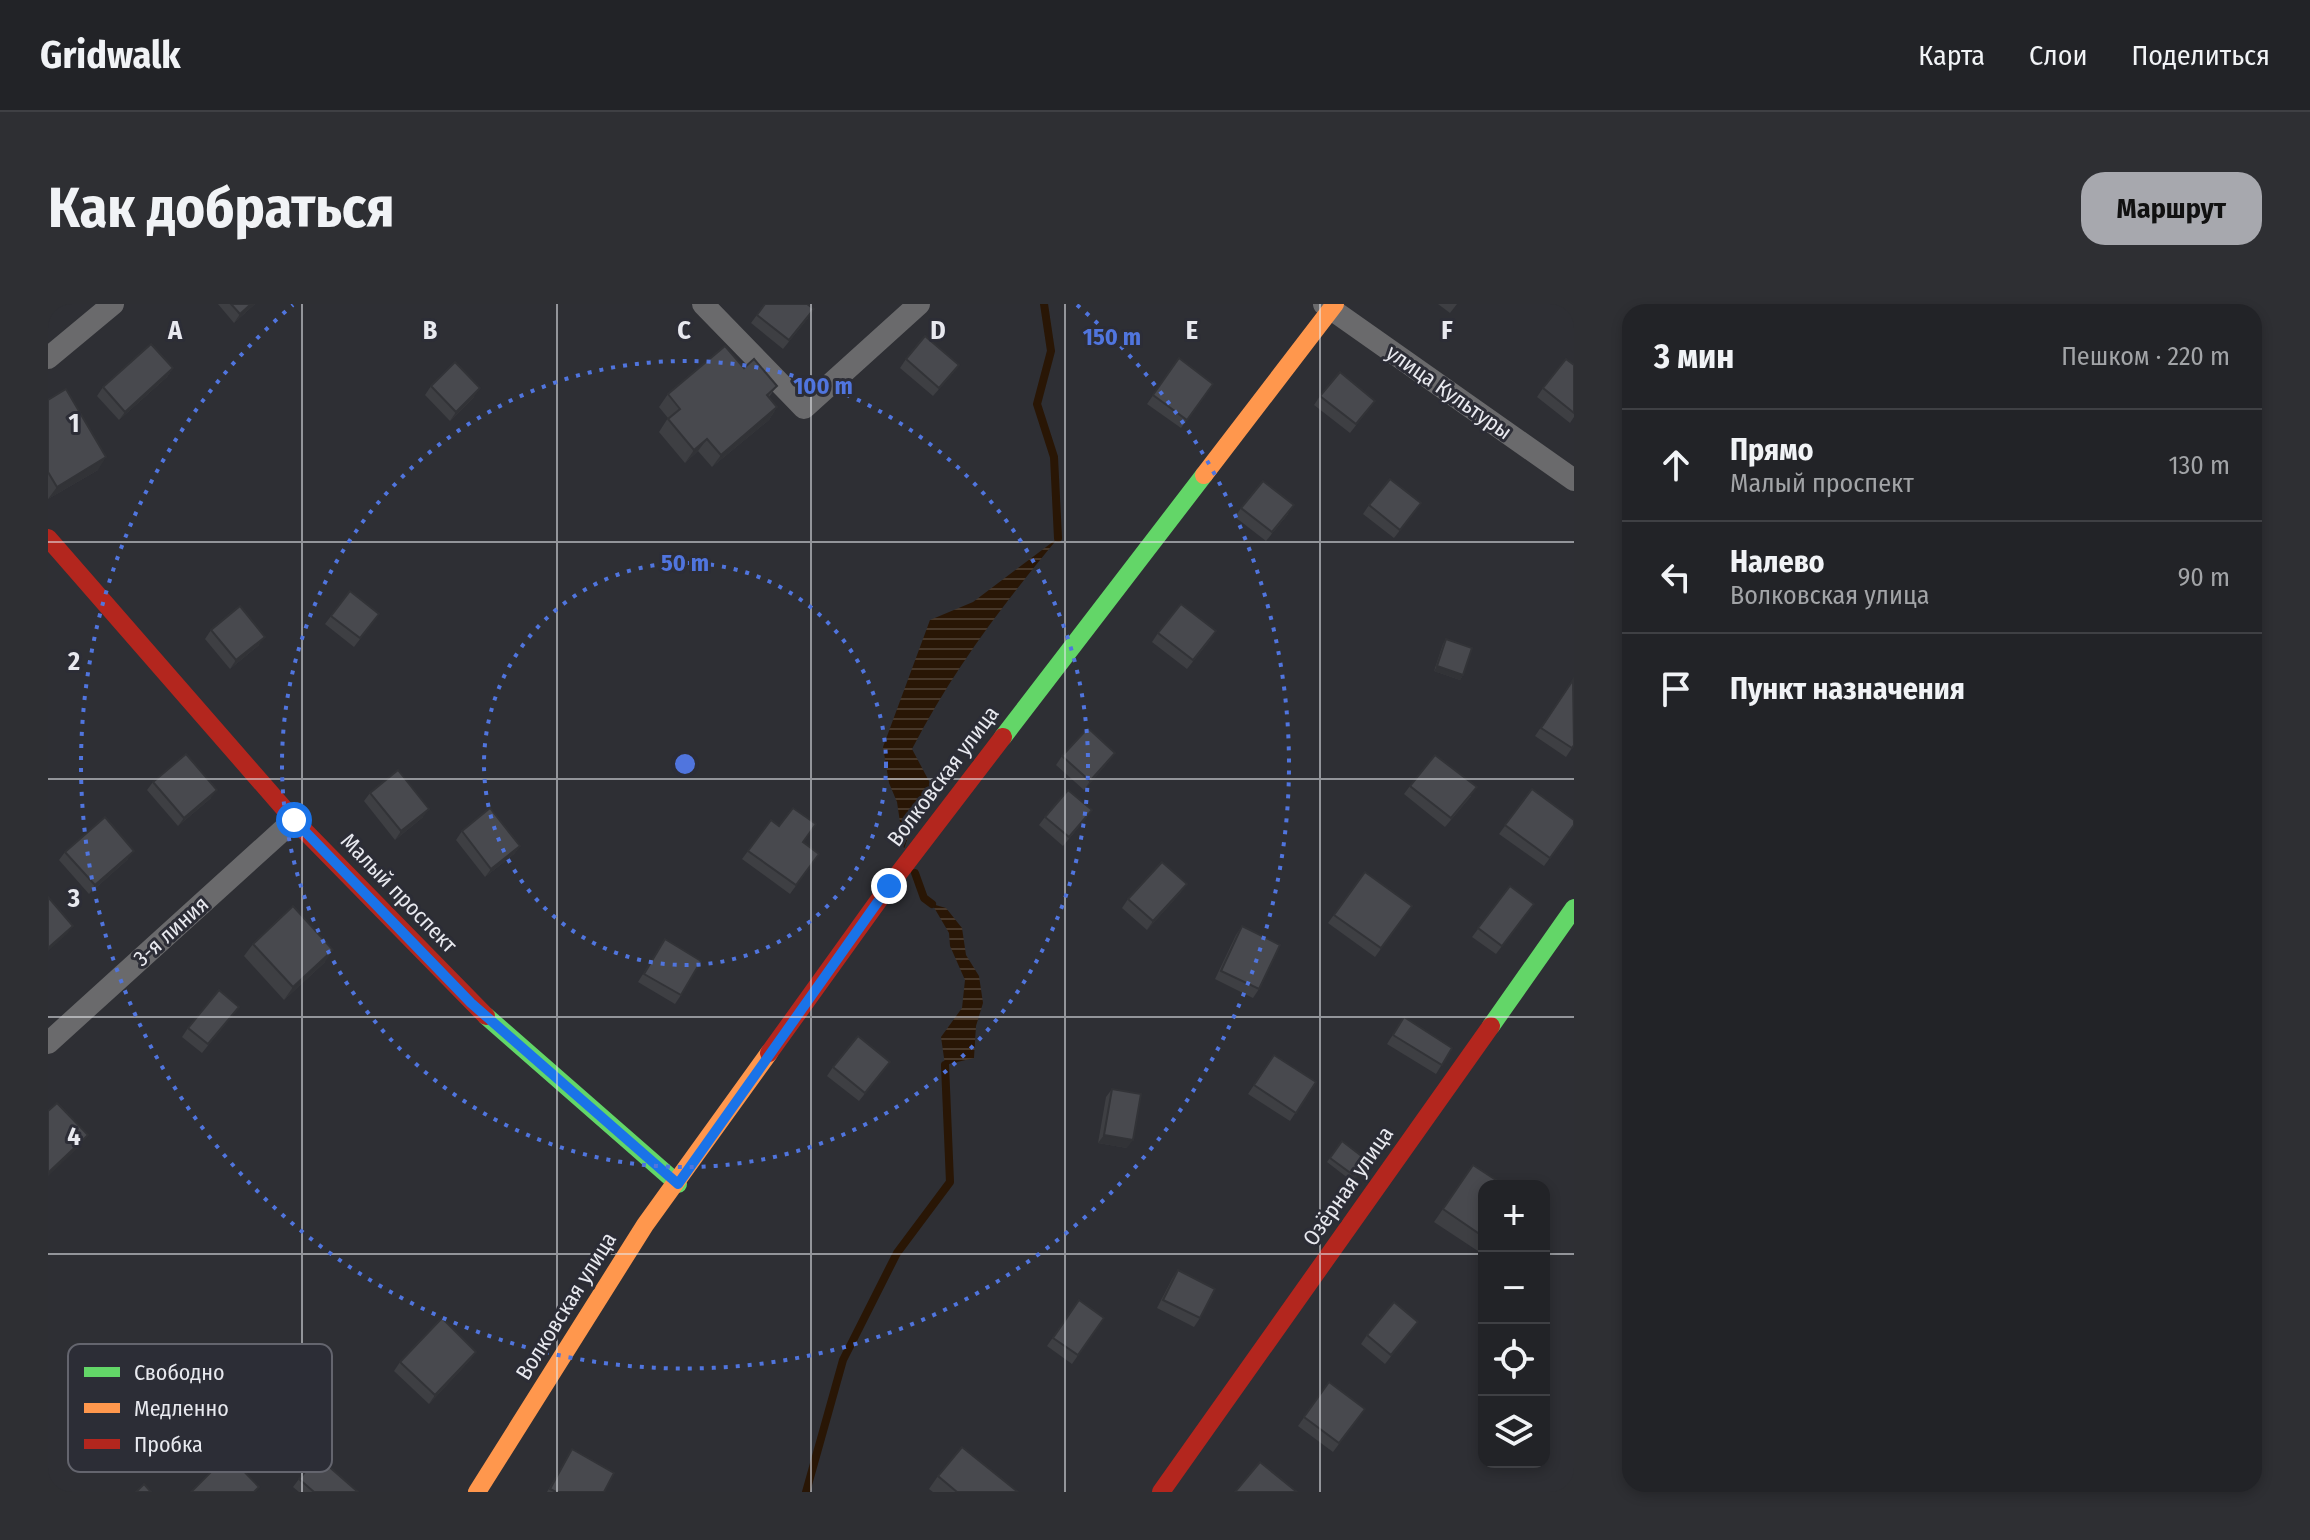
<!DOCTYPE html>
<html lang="ru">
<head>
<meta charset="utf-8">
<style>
	body { margin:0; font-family:"Fira Sans Condensed",sans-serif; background:#2e2f33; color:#f1f3f6 }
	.controls { position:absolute; right:24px; bottom:24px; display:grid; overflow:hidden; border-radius:16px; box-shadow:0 4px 12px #0003 }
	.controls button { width:72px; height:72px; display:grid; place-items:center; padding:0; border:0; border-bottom:2px solid #3f4044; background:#222327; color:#f1f3f6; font:40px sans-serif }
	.stop { position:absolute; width:24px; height:24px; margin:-18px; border:6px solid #1a73e8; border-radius:50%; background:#fff }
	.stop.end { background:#1a73e8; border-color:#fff; box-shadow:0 2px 8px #0008 }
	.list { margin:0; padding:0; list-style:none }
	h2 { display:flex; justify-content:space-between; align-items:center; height:104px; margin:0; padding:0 32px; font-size:34px }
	h2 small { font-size:26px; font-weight:400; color:#a2a4a7 }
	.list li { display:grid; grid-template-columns:52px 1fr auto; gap:24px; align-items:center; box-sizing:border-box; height:112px; padding:0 32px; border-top:2px solid #3f4044 }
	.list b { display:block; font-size:30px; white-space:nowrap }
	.list p { margin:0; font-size:26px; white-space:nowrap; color:#a2a4a7 }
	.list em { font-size:26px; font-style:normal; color:#a2a4a7 }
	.icon { flex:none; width:44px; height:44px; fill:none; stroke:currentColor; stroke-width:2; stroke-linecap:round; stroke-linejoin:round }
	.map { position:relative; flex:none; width:1526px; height:1188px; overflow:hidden; border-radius:24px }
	header { display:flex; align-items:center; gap:48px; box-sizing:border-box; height:112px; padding:0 40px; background:#222327; border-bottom:2px solid #3f4044 }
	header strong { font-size:38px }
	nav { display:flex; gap:44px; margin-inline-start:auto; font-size:28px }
	.intro { display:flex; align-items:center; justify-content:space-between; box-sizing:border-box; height:192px; padding:0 48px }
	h1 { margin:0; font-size:56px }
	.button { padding:20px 36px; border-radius:24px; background:#a7a8ae; color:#111; font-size:28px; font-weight:700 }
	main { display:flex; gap:48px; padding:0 48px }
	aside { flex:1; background:#222327; border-radius:24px; box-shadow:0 4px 12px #0003 }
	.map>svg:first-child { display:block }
</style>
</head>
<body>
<header>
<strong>Gridwalk</strong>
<nav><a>Карта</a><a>Слои</a><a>Поделиться</a></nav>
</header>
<div class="intro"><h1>Как добраться</h1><a class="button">Маршрут</a></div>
<main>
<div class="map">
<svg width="1526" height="1188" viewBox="0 0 1526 1188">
	<defs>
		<pattern id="water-rules" width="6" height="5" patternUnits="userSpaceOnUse" patternTransform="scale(2)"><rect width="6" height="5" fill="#291605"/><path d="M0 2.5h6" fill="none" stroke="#48382a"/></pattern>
	</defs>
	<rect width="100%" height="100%" fill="#2e2f34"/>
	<!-- water -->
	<g fill="url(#water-rules)">
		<path d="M1010 234C953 303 905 366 864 445L890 494 868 509 856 545 849 498 841 479 835 443 882 316 925 298Z"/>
		<polygon points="884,600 898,604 914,624 918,651 931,672 935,699 928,722 926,754 897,761 893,733 914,704 917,676 902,642 901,629"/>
	</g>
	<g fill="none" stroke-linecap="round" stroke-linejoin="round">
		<!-- stream -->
		<g stroke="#291605" stroke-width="8">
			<polyline points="996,0 1003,47 989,100 1006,153 1010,234"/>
			<polyline points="867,569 876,594 884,600"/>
			<polyline points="758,1188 795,1056 849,949 902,878 897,761"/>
		</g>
		<!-- street -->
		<g stroke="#6a6a6c" stroke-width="22">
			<polyline points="655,0 756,104 871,0"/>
			<polyline points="1276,0 1526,176"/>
			<polyline points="0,54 65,0"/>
			<polyline points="0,739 246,516"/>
		</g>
		<!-- fast -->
		<g stroke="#63d668" stroke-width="18">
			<polyline points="955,433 1156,171"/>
			<polyline points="438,712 630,880"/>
			<polyline points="1443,722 1526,604"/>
		</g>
		<!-- slow -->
		<g stroke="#ff974d" stroke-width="18">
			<polyline points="1156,171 1287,0"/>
			<polyline points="429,1188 597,921 721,749"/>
		</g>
		<!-- jam -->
		<g stroke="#b3261e" stroke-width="18">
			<polyline points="0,234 246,516 438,712"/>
			<polyline points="721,749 841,582 955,433"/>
			<polyline points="1113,1188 1443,722"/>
		</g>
	</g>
	<!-- wall -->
	<g fill="#3e3f43">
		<polygon points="170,0 207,0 186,19"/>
		<polygon points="717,0 760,14 735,45 703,19"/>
		<polygon points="1390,0 1409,0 1402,9"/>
		<polygon points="1131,54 1165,80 1133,124 1099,100"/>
		<polygon points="858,55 905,69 885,92 852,64"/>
		<polygon points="1526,61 1526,113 1522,119 1489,93 1495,84"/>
		<polygon points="125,64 119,73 71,116 49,92 55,83"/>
		<polygon points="696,64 729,82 721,93 729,103 721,116 664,163 650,147 637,159 611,128 620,114 611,103 620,90"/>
		<polygon points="383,82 426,93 402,117 377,91"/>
		<polygon points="1272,92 1327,97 1302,129 1266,101"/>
		<polygon points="0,96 50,166 0,195"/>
		<polygon points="1373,199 1346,234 1315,210 1321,201"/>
		<polygon points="1193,204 1240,210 1218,237 1187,213"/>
		<polygon points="302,287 331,310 306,343 277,320"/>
		<polygon points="163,326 211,341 182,365 157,335"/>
		<polygon points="1110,329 1162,336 1139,365 1104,338"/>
		<polygon points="1398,335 1415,371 1412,376 1386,367 1395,340"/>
		<polygon points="1519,385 1524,444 1518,453 1487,432"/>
		<polygon points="1014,452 1061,457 1036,486 1008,461"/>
		<polygon points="105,478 163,494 130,522 99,486"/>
		<polygon points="1362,482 1423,492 1397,523 1356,490"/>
		<polygon points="1484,485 1526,521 1496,562 1451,530"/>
		<polygon points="322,489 375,513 347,536 316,497"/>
		<polygon points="997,513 1038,514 1015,542 991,521"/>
		<polygon points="723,516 771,550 742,590 694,555"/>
		<polygon points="414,527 472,542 466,550 437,573 408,536"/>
		<polygon points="17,548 80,555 41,590 11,556"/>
		<polygon points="1317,568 1364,602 1327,653 1280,619"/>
		<polygon points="1462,582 1486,600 1448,650 1424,633"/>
		<polygon points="1133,588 1099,626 1074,604 1080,595"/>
		<polygon points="1194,622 1211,685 1205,694 1167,675 1188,631"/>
		<polygon points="617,635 633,691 627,700 590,678"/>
		<polygon points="205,640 277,658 236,696 196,652"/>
		<polygon points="191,703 154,749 134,733 140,724"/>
		<polygon points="1356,713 1404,744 1388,770 1339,740"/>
		<polygon points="1226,751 1268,778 1242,817 1200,790"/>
		<polygon points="785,763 836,766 811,797 779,772"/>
		<polygon points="1064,785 1079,844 1050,839 1058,793"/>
		<polygon points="1294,837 1320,857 1305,878 1279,858"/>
		<polygon points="1425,861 1436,882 1436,951 1386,918"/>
		<polygon points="1130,966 1152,1014 1146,1023 1109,1004 1124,975"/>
		<polygon points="1031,996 1056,1014 1024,1060 999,1042"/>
		<polygon points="1370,1018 1337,1060 1313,1040 1319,1031"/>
		<polygon points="428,1048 422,1056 381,1100 346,1067 352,1058"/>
		<polygon points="1281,1078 1317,1105 1285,1148 1250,1122"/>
		<polygon points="524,1145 556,1188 499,1188"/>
		<polygon points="890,1172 970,1188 885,1188 881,1185"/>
		<polygon points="251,1175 310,1188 251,1188 245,1183"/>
	</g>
	<!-- shaded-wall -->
	<g fill="#323337">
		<polygon points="203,0 207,0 186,19 192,10"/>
		<polygon points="125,64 119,73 71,116 77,108"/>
		<polygon points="432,84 426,93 402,117 408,108"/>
		<polygon points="729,103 721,116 664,163 673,151"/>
		<polygon points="659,135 650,147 637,159 646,146"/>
		<polygon points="58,153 50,166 0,195 9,183"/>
		<polygon points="217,333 211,341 182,365 188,356"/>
		<polygon points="1389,362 1415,371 1412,376 1386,367"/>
		<polygon points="1067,449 1061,457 1036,486 1042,477"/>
		<polygon points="169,486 163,494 130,522 136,514"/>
		<polygon points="381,505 375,513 347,536 353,527"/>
		<polygon points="472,542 466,550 437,573 443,565"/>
		<polygon points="86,547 80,555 41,590 47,581"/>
		<polygon points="1139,580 1133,588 1099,626 1105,617"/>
		<polygon points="25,622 19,630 0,647 0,644"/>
		<polygon points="285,646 277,658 236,696 245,683"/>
		<polygon points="40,831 34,840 0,872 0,869"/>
		<polygon points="1056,831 1085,836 1079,844 1050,839"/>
		<polygon points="428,1048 422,1056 381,1100 387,1091"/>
	</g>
	<!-- building -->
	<g fill="#48494e" stroke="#323337" stroke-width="2">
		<polygon points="183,0 203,0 192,10"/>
		<polygon points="717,0 759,0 766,5 741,36 709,11"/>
		<polygon points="877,32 911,61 891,84 858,55"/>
		<polygon points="103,40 125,64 77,108 55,83"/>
		<polygon points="677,42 696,64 706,55 729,82 719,91 729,103 673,151 659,135 646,146 620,115 632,105 620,90"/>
		<polygon points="1131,54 1165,80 1139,116 1105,91"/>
		<polygon points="1518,55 1526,61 1526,109 1495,84"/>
		<polygon points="407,58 432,84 408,108 383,82"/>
		<polygon points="1292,68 1327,97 1308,120 1272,92"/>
		<polygon points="18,85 58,153 9,183 0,168 0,96"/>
		<polygon points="1342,175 1373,199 1352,226 1321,201"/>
		<polygon points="1215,177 1246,201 1224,228 1193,204"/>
		<polygon points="302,287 331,310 312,334 283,312"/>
		<polygon points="1133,300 1168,327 1145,356 1110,329"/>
		<polygon points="192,302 217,333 188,356 163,326"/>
		<polygon points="1398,335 1424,344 1415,371 1389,362"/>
		<polygon points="1525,376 1526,441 1524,444 1493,424"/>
		<polygon points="1040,424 1067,449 1042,477 1014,452"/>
		<polygon points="138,450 169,486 136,514 105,478"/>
		<polygon points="1387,451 1429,483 1403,514 1362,482"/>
		<polygon points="350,466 381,505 353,527 322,489"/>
		<polygon points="1484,485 1526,516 1526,521 1502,554 1457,521"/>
		<polygon points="1020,486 1044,506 1021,533 997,513"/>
		<polygon points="442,504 472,542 443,565 414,527"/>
		<polygon points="745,504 768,520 755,538 771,550 748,581 700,547 723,516 731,522"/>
		<polygon points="57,513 86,547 47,581 17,548"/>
		<polygon points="1114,558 1139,580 1105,617 1080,595"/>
		<polygon points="1317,568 1364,602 1333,644 1286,611"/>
		<polygon points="1462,582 1486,600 1454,642 1430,624"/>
		<polygon points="0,593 25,622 0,644"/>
		<polygon points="245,602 285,646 245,683 205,640"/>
		<polygon points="1194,622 1232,641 1211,685 1173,667"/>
		<polygon points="617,635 653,657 633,691 596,670"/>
		<polygon points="171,686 191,703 160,740 140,724"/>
		<polygon points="1356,713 1404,744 1394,761 1345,731"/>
		<polygon points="810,732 842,758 817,789 785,763"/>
		<polygon points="1226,751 1268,778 1248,809 1206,781"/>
		<polygon points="1064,785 1093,790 1085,836 1056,831"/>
		<polygon points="9,799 40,831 0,869 0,807"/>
		<polygon points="1294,837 1320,857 1308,873 1282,854"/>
		<polygon points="1425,861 1457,882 1436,882 1436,933 1395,905"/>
		<polygon points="1130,966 1167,985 1152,1014 1115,996"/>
		<polygon points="1031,996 1056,1014 1030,1051 1005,1034"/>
		<polygon points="1346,998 1370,1018 1343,1051 1319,1031"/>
		<polygon points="394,1014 428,1048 387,1091 352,1058"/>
		<polygon points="1281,1078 1317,1105 1291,1139 1256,1113"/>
		<polygon points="914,1143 970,1188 909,1188 890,1172"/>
		<polygon points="524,1145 566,1169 556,1188 508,1188 502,1185"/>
		<polygon points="180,1151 211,1183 206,1188 143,1188"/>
		<polygon points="270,1153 310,1188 266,1188 251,1175"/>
		<polygon points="1212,1158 1249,1188 1187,1188"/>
		<polygon points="96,1180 103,1188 88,1188"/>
	</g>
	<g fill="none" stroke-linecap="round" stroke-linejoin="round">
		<!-- route -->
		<polyline stroke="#1a73e8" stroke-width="10" points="246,516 423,699 630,880 841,582"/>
	</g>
	<!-- grid -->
	<path fill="none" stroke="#e8e9ef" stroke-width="2" stroke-opacity="0.55" d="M254 0V1188M509 0V1188M763 0V1188M1017 0V1188M1272 0V1188M0 238H1526M0 475H1526M0 713H1526M0 950H1436M1496 950H1526"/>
	<!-- distance rings -->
	<g fill="none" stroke="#5075de" stroke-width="4" stroke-dasharray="4 8">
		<circle cx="637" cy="460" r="201"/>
		<circle cx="637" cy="460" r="403"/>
		<path d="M1029 1A604 604 0 1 1 245 1"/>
	</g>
	<g text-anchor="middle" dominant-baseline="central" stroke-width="6" stroke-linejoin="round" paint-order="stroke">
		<!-- street labels -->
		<g font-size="22" fill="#e8e9ef" stroke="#2c2d36">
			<text transform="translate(1401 88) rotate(35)">улица Культуры</text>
			<text transform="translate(895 472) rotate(-53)">Волковская улица</text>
			<text transform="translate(351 589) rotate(46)">Малый проспект</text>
			<text transform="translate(123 627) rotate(-42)">3-я линия</text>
			<text transform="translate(1300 882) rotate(-55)">Озёрная улица</text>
			<text transform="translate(518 1002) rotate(-58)">Волковская улица</text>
		</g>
	</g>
	<!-- legend -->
	<rect x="20" y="1040" width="264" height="128" rx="12" fill="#2c2d36" stroke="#64656e" stroke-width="2"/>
	<rect x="36" y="1063" width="36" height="10" fill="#63d668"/>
	<rect x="36" y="1099" width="36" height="10" fill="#ff974d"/>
	<rect x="36" y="1135" width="36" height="10" fill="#b3261e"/>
	<g font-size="22" fill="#e8e9ef">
		<text x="86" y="1076">Свободно</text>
		<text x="86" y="1112">Медленно</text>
		<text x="86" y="1148">Пробка</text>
	</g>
	<g font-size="26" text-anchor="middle" font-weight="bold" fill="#e8e9ef" stroke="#2c2d36" stroke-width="6" stroke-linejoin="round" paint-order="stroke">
		<text x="127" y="35">A</text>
		<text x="382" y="35">B</text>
		<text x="636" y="35">C</text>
		<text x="890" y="35">D</text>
		<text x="1144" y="35">E</text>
		<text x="1399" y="35">F</text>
		<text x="26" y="128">1</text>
		<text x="26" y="366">2</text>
		<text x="26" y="603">3</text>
		<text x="26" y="841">4</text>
	</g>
	<circle cx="637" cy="460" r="12" fill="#5075de" stroke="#2c2d36" stroke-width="4"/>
	<g font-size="24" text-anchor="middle" font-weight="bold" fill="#5075de" stroke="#2c2d36" stroke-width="6" stroke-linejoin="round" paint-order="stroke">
		<text x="1064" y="41">150 m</text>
		<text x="775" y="90">100 m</text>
		<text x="637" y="267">50 m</text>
	</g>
</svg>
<div class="controls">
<button>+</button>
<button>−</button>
<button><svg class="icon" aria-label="locate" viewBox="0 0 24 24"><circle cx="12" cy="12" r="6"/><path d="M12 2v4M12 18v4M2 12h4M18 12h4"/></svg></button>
<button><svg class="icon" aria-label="layers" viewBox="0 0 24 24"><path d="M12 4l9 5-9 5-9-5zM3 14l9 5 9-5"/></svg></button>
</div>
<div class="stop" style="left:246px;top:516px"></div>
<div class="stop end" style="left:841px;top:582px"></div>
</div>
<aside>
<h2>3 мин<small>Пешком · 220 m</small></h2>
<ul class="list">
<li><svg class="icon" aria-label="ahead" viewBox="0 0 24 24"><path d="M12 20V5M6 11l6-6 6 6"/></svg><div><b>Прямо</b><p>Малый проспект</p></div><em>130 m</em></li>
<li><svg class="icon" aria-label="left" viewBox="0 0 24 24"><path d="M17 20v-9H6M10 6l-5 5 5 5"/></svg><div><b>Налево</b><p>Волковская улица</p></div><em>90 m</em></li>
<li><svg class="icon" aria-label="arrive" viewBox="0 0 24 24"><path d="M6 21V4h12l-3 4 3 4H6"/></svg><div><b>Пункт назначения</b></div></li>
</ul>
</aside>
</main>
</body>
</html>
